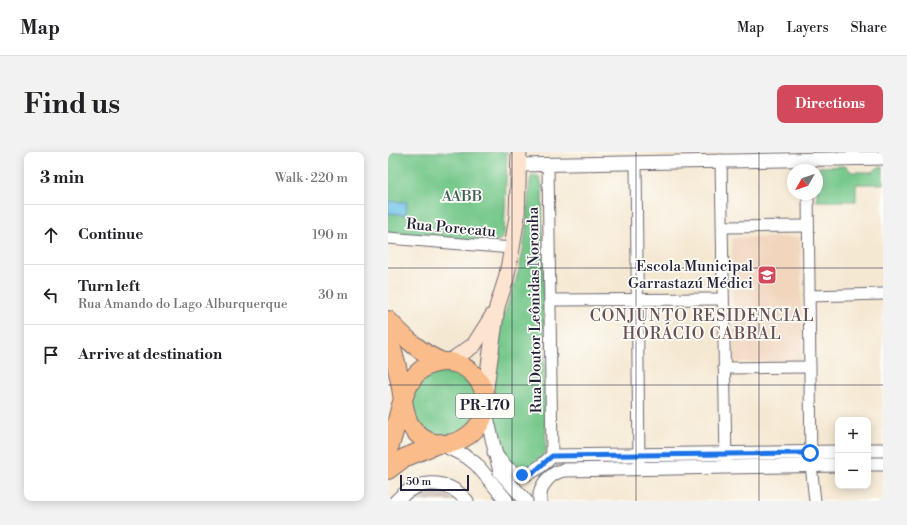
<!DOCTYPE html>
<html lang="en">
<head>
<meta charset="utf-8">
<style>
	body { margin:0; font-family:"Libre Bodoni",serif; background:#f2f2f2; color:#202124 }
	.controls { position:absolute; right:12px; bottom:12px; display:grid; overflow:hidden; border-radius:8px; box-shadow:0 2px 10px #0003 }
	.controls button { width:36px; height:36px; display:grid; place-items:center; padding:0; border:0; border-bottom:1px solid #e0e0e0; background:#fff; color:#202124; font:20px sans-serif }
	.compass { position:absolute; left:399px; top:12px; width:36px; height:36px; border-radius:50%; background:#fff; box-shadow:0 2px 10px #0003; rotate:230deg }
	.scale { position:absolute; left:12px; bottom:10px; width:69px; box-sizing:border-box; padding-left:4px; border:2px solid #22223b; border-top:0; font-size:11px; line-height:14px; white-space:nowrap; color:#22223b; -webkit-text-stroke:3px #fdfcf7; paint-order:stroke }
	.stop { position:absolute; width:12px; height:12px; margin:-9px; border:3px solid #1a73e8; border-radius:50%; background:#fff }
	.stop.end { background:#1a73e8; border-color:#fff; box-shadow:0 1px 4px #0008 }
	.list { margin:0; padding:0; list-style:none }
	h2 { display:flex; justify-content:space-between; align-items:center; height:52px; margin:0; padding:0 16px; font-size:17px }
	h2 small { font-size:13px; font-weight:400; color:#757577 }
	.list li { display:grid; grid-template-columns:26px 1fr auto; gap:12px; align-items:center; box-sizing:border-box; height:60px; padding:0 16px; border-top:1px solid #e0e0e0 }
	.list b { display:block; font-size:15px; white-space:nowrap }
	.list p { margin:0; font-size:13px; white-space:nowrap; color:#757577 }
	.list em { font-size:13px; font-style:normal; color:#757577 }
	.icon { flex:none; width:22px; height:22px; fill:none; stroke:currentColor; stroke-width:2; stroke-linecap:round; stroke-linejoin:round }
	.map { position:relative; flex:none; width:495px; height:349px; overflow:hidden; border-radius:8px }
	header { display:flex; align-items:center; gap:24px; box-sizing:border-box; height:56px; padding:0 20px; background:#fff; border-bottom:1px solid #e0e0e0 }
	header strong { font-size:19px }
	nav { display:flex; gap:22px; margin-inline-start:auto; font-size:14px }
	.intro { display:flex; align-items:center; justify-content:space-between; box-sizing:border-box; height:96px; padding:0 24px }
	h1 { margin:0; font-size:28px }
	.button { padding:10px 18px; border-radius:8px; background:#d1495b; color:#fff; font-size:14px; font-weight:700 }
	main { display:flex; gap:24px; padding:0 24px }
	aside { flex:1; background:#fff; border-radius:8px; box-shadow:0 2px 10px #0003 }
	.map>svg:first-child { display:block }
</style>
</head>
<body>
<header>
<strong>Map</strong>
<nav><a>Map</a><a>Layers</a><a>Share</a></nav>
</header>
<div class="intro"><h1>Find us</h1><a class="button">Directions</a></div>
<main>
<aside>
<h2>3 min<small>Walk · 220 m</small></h2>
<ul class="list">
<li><svg class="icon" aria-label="ahead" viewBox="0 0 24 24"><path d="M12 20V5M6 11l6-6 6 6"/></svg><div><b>Continue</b></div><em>190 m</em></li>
<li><svg class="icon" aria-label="left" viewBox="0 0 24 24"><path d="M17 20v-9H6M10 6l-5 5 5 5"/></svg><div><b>Turn left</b><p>Rua Amando do Lago Alburquerque</p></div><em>30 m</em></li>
<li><svg class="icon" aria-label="arrive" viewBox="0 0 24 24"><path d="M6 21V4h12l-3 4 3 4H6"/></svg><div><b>Arrive at destination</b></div></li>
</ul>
</aside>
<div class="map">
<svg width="495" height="349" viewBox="0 0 495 349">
	<rect width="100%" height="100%" fill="#fdfcf7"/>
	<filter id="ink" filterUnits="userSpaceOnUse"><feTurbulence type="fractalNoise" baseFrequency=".025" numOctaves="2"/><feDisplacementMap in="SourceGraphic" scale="8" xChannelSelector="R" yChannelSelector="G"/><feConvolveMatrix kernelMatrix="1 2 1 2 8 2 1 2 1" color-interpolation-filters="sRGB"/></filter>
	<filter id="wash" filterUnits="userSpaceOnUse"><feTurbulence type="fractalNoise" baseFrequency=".012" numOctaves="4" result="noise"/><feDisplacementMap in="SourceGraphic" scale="16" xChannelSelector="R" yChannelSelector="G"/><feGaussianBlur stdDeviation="0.9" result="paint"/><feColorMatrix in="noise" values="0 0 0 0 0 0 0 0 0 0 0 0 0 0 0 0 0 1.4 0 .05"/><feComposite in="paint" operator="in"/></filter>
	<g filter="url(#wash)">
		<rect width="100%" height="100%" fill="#f5e8d2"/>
		<!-- built -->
		<polygon fill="#f1d5bd" points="412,85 415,209 346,210 344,86"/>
		<!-- industrial -->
		<polygon fill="#cec1ba" points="44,338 60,343 66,349 18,349 21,345"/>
		<!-- green -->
		<g fill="#74c78a" stroke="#4b7462">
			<polygon points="0,0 119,0 116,83 111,89 102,90 0,83"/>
			<polygon points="457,14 464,20 484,20 491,15 495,15 495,32 468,32 468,49 429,49 429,18 431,15"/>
			<path d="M147 23 151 25 154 34 158 299C153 308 143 317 132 316 94 310 105 210 110 184 116 158 128 134 133 108 139 82 139 56 142 29L143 25Z"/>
			<polygon points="60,217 83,229 91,254 79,278 53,286 29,273 22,246 41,220"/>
		</g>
		<!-- water -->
		<polygon fill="#6cc1e9" stroke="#477292" points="0,49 19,50 18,63 0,61"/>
	</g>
	<g filter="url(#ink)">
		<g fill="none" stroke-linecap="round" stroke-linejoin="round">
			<defs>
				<g id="minor">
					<polyline points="419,7 419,18"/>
					<polyline points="333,8 338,310"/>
					<polyline points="248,10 251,312"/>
					<polyline points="160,12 164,304"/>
					<polyline points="420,42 423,313 427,349"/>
					<polyline points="335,75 420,74"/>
					<polyline points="0,86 124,96"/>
					<polyline points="421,144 495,142"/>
					<polyline points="163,148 335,147"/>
					<polyline points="336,216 422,215"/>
				</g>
				<g id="tertiary">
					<polyline points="130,13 495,6"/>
					<polyline points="97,257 112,320 138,349"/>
					<polyline points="53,292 79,305 88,312 119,349"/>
					<polyline points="480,298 495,298"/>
					<path d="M106 300C126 330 140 328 164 304L450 300"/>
					<polyline points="480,312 495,312"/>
					<path d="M8 349C29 327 58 325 79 349"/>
					<path d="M152 349C150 334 162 321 176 318L450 313"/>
				</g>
				<g id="secondary">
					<polyline points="61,210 86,193 105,163"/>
					<polyline points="97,243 109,155 118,127 124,96 129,64 131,0"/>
				</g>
				<g id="trunk">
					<path d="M0 168C17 186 32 201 55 210"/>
					<path d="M0 186C7 202 10 219 13 236 15 247 16 260 21 271 50 322 126 270 87 224 80 216 69 210 58 210 11 210 14 267 0 298"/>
					<polyline points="0,318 16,306 52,291"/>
				</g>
			</defs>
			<!-- minor casing -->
			<use href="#minor" stroke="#6c6770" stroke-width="13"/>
			<!-- tertiary casing -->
			<use href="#tertiary" stroke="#6c6770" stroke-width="15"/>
			<!-- secondary casing -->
			<use href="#secondary" stroke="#6c6770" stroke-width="17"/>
			<!-- trunk casing -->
			<use href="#trunk" stroke="#6c6770" stroke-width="20"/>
			<!-- minor -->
			<use href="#minor" stroke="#fff" stroke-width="11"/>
			<!-- tertiary -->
			<use href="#tertiary" stroke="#fff" stroke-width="13"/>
			<!-- secondary -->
			<use href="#secondary" stroke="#fde4d0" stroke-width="15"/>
			<!-- trunk -->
			<use href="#trunk" stroke="#f9bc8a" stroke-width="18"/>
		</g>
	</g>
	<g fill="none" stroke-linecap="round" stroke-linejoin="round" filter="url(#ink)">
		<!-- route -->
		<polyline stroke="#1a73e8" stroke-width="5" points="134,323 146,320 164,304 422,301"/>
	</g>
	<!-- grid -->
	<path fill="none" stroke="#22223b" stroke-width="1" stroke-opacity="0.55" d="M124 0V349M248 0V349M371 0V349M0 116H495M0 233H495"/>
	<!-- icons -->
	<defs>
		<symbol id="school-square" viewBox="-11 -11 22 22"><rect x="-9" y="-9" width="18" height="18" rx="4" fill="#d1495b" stroke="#fdfcf7"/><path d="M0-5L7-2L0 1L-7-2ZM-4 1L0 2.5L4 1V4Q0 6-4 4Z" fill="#fff"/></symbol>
	</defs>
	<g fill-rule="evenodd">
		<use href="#school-square" x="368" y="112" width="22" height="22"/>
	</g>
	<g text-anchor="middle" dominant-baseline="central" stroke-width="3.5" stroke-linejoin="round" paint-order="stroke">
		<!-- shield labels -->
		<rect fill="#fdfcf7" stroke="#646373" stroke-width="1" x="68" y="242" width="58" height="24" rx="3"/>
		<g font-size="14" font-weight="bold" fill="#22223b">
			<text x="97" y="254">PR-170</text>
		</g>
		<!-- park labels -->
		<g font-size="15" fill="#3f5c57" stroke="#fdfcf7">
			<text x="74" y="44">AABB</text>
		</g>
		<!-- street labels -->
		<g font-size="15" fill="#22223b" stroke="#fdfcf7">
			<text transform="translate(63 76) rotate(5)">Rua Porecatu</text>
			<text transform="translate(147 158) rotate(-91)">Rua Doutor Leônidas Noronha</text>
		</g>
		<!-- poi labels -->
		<g font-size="15" fill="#22223b" stroke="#fdfcf7" text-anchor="end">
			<text x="365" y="114">Escola Municipal<tspan x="365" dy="17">Garrastazú Médici</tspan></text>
		</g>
		<!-- neighbourhood labels -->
		<g font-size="16" letter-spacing="1" fill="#6a5155" stroke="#fdfcf7">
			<text x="314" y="164">CONJUNTO RESIDENCIAL<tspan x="314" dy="18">HORÁCIO CABRAL</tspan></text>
		</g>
	</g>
</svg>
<div class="controls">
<button>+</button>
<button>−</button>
</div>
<svg class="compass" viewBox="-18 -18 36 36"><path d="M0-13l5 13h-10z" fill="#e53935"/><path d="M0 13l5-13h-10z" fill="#757577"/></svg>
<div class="scale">50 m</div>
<div class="stop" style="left:422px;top:301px"></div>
<div class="stop end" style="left:134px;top:323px"></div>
</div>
</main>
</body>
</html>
